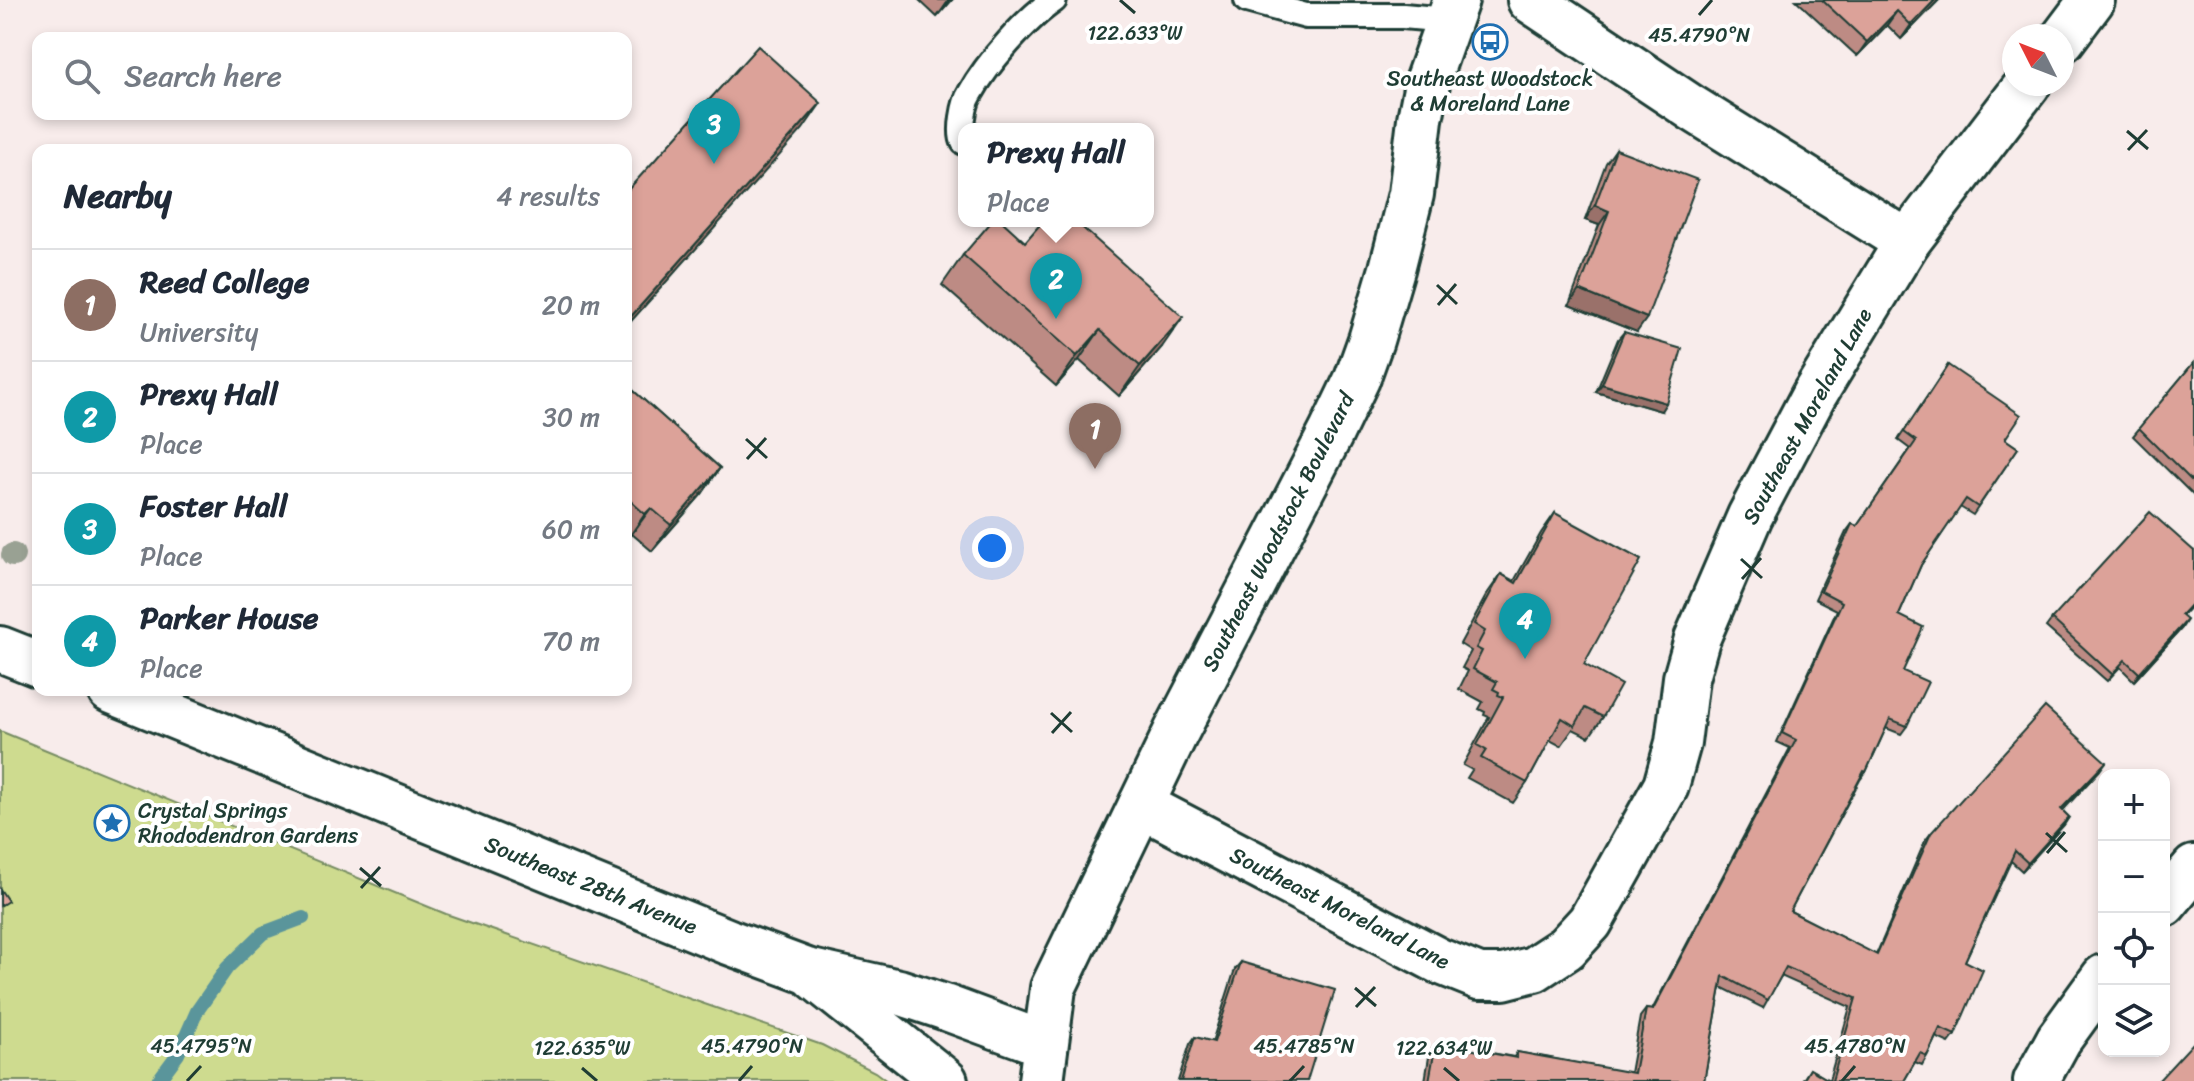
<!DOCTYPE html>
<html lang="en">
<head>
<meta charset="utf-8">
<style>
	body { margin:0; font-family:Sriracha,sans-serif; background:#f2f2f3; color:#1f2937 }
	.controls { position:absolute; right:24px; bottom:24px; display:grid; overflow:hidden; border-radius:16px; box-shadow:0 4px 12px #0003 }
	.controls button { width:72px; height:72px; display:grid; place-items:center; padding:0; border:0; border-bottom:2px solid #e0e1e3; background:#fff; color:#1f2937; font:40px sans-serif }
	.compass { position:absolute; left:2002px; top:24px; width:72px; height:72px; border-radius:50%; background:#fff; box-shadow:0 4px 12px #0003; rotate:312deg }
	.you { position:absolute; left:992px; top:548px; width:28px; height:28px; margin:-20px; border:6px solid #fff; border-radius:50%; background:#1a73e8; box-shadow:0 0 0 12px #1a73e833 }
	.badge { display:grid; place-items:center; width:52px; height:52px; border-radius:50%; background:#ea580c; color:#fff; font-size:26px; font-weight:700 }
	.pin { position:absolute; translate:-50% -66px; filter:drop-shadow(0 2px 4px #0008) }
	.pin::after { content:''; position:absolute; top:42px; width:28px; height:24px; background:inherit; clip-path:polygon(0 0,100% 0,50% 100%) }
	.popup { position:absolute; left:958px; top:123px; width:196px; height:104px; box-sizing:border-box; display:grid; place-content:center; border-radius:16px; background:#fff; filter:drop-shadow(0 2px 6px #0005); font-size:26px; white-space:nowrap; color:#747a83 }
	.popup b { font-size:30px; color:#1f2937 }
	.popup::after { content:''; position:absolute; left:50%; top:100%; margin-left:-16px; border:16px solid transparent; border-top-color:#fff }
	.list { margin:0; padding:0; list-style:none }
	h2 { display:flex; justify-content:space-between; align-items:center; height:104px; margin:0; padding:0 32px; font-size:34px }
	h2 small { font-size:26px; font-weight:400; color:#747a83 }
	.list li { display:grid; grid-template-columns:52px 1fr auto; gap:24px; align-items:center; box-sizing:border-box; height:112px; padding:0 32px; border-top:2px solid #e0e1e3 }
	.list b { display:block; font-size:30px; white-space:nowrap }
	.list p { margin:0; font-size:26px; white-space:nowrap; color:#747a83 }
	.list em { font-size:26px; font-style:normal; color:#747a83 }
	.icon { flex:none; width:44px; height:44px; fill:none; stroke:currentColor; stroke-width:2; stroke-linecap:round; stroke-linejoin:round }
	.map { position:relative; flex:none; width:2194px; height:1081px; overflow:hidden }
	.search { position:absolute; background:#fff; box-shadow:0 4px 12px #0003; left:32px; top:32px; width:600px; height:88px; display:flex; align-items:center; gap:20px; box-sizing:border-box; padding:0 28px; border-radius:16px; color:#747a83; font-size:30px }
	.panel { position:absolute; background:#fff; box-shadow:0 4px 12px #0003; left:32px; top:144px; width:600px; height:552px; border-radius:16px }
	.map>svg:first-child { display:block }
</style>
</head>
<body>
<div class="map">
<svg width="2194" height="1081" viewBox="0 0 2194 1081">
	<rect width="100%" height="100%" fill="#f8eceb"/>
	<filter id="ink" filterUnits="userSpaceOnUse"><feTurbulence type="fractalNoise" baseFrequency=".0125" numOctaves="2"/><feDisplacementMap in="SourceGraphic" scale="16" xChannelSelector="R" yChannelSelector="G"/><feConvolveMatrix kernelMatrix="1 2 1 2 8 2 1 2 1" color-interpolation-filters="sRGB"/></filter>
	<g filter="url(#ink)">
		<!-- green -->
		<polygon fill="#cedb8f" stroke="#768c62" stroke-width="2" points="0,731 446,914 822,1045 875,1072 887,1081 0,1081"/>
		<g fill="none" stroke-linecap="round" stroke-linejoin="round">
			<!-- stream -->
			<polyline stroke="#5a959b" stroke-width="14" points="158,1081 178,1054 197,1011 227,968 263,933 303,918"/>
			<defs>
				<g id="service">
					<polyline points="1247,0 1306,16 1403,16 1447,20"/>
					<path d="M964 142C959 133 964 103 970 94 987 63 1026 19 1054 0"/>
				</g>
				<g id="minor">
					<polyline points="1530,0 1692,108 1907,242"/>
					<polyline points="2062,40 2092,0"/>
					<polyline points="1141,805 1439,961 1479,977 1503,977 1534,969 1566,948 1590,922 1666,786 1678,743 1686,678 1697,639 1750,516 1814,395 1907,242 2028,84"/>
					<polyline points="2164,904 2194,868"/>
					<polyline points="2036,1081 2059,1039 2104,977"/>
				</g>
				<g id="tertiary">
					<polyline points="0,649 38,664"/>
					<polyline points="110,690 729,942 807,971 899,992 944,1007 1044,1044"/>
					<polyline points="815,977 945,1081"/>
				</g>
				<polyline id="secondary" points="1041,1081 1053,988 1176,732 1331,433 1357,379 1371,340 1392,269 1411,194 1420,119 1428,79 1456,0"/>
			</defs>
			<!-- service casing -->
			<use href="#service" stroke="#1f3d34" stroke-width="30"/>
			<!-- minor casing -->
			<use href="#minor" stroke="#1f3d34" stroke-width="50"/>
			<!-- tertiary casing -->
			<use href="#tertiary" stroke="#1f3d34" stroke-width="50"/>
			<!-- secondary casing -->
			<use href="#secondary" stroke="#1f3d34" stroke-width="50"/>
			<!-- service -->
			<use href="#service" stroke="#fff" stroke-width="24"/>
			<!-- minor -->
			<use href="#minor" stroke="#fff" stroke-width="44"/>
			<!-- tertiary -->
			<use href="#tertiary" stroke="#fff" stroke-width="44"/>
			<!-- secondary -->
			<use href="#secondary" stroke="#fff" stroke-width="44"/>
		</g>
		<!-- trees -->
		<circle fill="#99a193" cx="13" cy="555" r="12"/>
		<!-- wall -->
		<g fill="#bd8b84" stroke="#1f3d34" stroke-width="2">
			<polygon points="919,0 952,0 937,17"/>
			<polygon points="1796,0 1939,0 1901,39 1887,25 1857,56"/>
			<polygon points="1616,149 1637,332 1569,305 1599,225 1585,220 1606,163"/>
			<polygon points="1025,242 1162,347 1119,396 1079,360 1056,386 942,285 963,255"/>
			<polygon points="1624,332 1661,411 1596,392 1618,339"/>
			<polygon points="2194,362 2194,496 2133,436"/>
			<polygon points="1948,365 2005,439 2018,448 1973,515 1960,507 1921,565 1899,615 1907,726 1901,734 1886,728 1866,772 1860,780 1790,911 1876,955 1925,841 1931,833 2100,770 2062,810 2069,817 2064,825 2022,871 2011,861 1965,961 1955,1035 1949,1043 1936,1037 1927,1056 1922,1065 1915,1062 1904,1081 1802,1081 1810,1069 1829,1080 1850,1007 1781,976 1763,1008 1721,987 1704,1081 1425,1081 1430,1051 1436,1043 1514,1057 1517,1052 1630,1073 1640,1017 1646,1009 1652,1010 1790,748 1777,742 1837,610 1815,599 1846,532 1852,524 1857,526 1910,449 1898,440"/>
			<polygon points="626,384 720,468 702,494 652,551 632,534 627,540 626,539"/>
			<polygon points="1555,513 1584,664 1603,717 1589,737 1573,729 1561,746 1550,740 1527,783 1513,803 1467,778 1472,770 1463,765 1489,717 1484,715 1485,712 1479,709 1483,702 1459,689 1468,671 1462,668 1471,651 1460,644 1487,594 1501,574 1514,581 1541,533"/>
			<polygon points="2194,551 2194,603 2182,616 2182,628 2134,681 2120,667 2107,681 2046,627 2052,619"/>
			<polygon points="1241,962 1307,1081 1178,1081 1190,1044 1195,1037 1212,1042 1235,969"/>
		</g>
		<!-- shaded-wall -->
		<g fill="#9a716b" stroke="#1f3d34" stroke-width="2">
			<polygon points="949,0 952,0 937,17"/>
			<polygon points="1935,0 1939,0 1901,39 1911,25"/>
			<polygon points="1897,11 1887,25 1857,56 1867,42"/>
			<polygon points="821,103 803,129 626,327 626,322"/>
			<polygon points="1595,205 1609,211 1599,225 1585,220"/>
			<polygon points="1579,290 1647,318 1637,332 1569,305"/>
			<polygon points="1183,317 1162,347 1119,396 1140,366"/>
			<polygon points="1100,330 1079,360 1056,386 1077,356"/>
			<polygon points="1602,384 1666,403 1661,411 1596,392"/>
			<polygon points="720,468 702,494 652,551 671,525"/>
			<polygon points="651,508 632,534 627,540 645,514"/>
			<polygon points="2187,620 2182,628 2134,681 2139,673"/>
			<polygon points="2106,762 2100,770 2056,818 2061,809"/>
			<polygon points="2069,817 2064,825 2022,871 2028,863"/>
		</g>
		<!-- building -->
		<g fill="#dca299" stroke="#1f3d34" stroke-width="2">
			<polygon points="1822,0 1935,0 1911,25 1897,11 1867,42"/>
			<polygon points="758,46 821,103 626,322 626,192"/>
			<polygon points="1616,149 1698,180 1647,318 1579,290 1609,211 1595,205"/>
			<polygon points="992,221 1002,221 1025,242 1043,221 1075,221 1183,317 1140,366 1100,330 1077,356 963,255"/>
			<polygon points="1624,332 1682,349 1666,403 1602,384"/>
			<polygon points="2194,362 2194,483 2139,428"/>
			<polygon points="1948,365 2021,415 2005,439 2018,448 1978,507 1966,499 1921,565 1899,615 1923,627 1903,671 1928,682 1907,726 1890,719 1866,772 1864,771 1790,911 1877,955 1931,833 2045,707 2106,762 2061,809 2069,817 2028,863 2015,851 1965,961 1983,970 1955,1035 1940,1028 1927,1056 1920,1053 1904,1081 1832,1081 1856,998 1786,967 1768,1000 1723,976 1704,1081 1429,1081 1436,1043 1517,1058 1517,1052 1634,1073 1646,1009 1653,1010 1796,740 1782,733 1842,602 1821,591 1852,524 1857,526 1916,441 1904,432"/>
			<polygon points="626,384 720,468 671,525 651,508 645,514 626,497"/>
			<polygon points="2150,512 2194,551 2194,601 2181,615 2187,620 2139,673 2125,660 2112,674 2052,619"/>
			<polygon points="1555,513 1641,560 1584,664 1621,685 1603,717 1585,708 1575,726 1562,718 1527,783 1481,758 1486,750 1477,745 1503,697 1498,695 1499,692 1493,689 1497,682 1473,669 1482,651 1476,648 1485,631 1474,624 1501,574 1516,583"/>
			<polygon points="0,889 8,901 0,906"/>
			<polygon points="1241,962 1335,990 1307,1081 1181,1081 1195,1037 1214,1042"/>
			<polygon points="2194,1042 2194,1081 2158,1081"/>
			<polygon points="1810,1069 1830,1081 1803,1081"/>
		</g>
	</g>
	<!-- ticks -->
	<path fill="none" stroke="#1f3d34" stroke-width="3" d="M1120 0 1135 13M1699 15 1712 0M2127 131 2148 149M2128 150 2147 130M1437 285 1457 304M1438 305 1456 284M746 439 767 458M747 459 766 438M1741 559 1762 578M1742 579 1761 558M1051 713 1072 732M1052 733 1071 712M2046 833 2067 852M2047 853 2065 832M360 868 381 886M361 888 380 867M1355 988 1376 1006M1356 1007 1375 987M582 1068 597 1081M1444 1068 1459 1081M187 1081 201 1066M739 1081 752 1066M1290 1081 1304 1066M1842 1081 1855 1066"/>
	<!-- icons -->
	<defs>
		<symbol id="bus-ring" viewBox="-11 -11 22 22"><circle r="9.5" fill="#fff" stroke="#1f6fb2" stroke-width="1.5"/><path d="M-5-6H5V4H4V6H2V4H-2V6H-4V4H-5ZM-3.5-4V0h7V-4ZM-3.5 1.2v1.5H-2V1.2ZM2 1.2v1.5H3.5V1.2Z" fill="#1f6fb2"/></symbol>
		<symbol id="sight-ring" viewBox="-11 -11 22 22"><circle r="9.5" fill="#fff" stroke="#1f6fb2" stroke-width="1.5"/><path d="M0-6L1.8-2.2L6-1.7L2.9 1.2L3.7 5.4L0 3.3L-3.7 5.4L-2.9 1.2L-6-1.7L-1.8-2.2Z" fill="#1f6fb2"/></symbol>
	</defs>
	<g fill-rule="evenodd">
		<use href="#bus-ring" x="1470" y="22" width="40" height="40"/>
		<use href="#sight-ring" x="92" y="803" width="40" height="40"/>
	</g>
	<g text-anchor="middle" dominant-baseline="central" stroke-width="8" stroke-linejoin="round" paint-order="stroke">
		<!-- poi labels -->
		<g font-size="22" fill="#1f3d34" stroke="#fff">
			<text x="1490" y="78">Southeast Woodstock<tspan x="1490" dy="25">&amp; Moreland Lane</tspan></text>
			<text x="138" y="810" text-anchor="start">Crystal Springs<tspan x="138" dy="25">Rhododendron Gardens</tspan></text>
		</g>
		<!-- street labels -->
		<g font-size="22" fill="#1f3d34" stroke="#fff">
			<text transform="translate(1807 416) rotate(-61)">Southeast Moreland Lane</text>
			<text transform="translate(1278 532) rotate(-63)">Southeast Woodstock Boulevard</text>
			<text transform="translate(591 885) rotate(22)">Southeast 28th Avenue</text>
			<text transform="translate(1340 908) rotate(27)">Southeast Moreland Lane</text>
		</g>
	</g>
	<g font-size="20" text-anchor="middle" fill="#1f3d34" stroke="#fff" stroke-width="8" stroke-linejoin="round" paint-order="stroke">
		<text x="1135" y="40">122.633°W</text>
		<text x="1699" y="42">45.4790°N</text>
		<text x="201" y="1053">45.4795°N</text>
		<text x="752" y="1053">45.4790°N</text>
		<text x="1304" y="1053">45.4785°N</text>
		<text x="1855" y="1053">45.4780°N</text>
		<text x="582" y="1055">122.635°W</text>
		<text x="1444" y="1055">122.634°W</text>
	</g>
</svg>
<div class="controls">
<button>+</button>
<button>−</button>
<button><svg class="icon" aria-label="locate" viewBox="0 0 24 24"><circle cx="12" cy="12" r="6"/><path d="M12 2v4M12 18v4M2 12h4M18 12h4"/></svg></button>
<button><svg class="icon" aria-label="layers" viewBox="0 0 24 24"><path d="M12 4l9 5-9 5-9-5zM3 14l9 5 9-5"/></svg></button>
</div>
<svg class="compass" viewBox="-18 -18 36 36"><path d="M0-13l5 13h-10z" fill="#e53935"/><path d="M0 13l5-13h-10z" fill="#747a83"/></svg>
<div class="you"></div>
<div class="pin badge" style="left:1095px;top:469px;background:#8d6e63">1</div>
<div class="pin badge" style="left:1056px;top:319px;background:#0f9aa8">2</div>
<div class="popup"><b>Prexy Hall</b>Place</div>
<div class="pin badge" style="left:714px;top:164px;background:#0f9aa8">3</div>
<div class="pin badge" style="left:1525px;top:659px;background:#0f9aa8">4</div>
<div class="search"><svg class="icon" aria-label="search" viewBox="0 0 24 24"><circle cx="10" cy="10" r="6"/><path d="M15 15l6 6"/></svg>Search here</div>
<section class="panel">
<h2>Nearby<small>4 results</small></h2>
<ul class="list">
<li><span class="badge" style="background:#8d6e63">1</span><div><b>Reed College</b><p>University</p></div><em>20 m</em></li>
<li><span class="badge" style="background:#0f9aa8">2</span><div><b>Prexy Hall</b><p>Place</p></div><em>30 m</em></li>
<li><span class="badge" style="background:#0f9aa8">3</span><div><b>Foster Hall</b><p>Place</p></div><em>60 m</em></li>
<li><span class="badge" style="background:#0f9aa8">4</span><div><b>Parker House</b><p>Place</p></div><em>70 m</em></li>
</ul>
</section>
</div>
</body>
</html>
